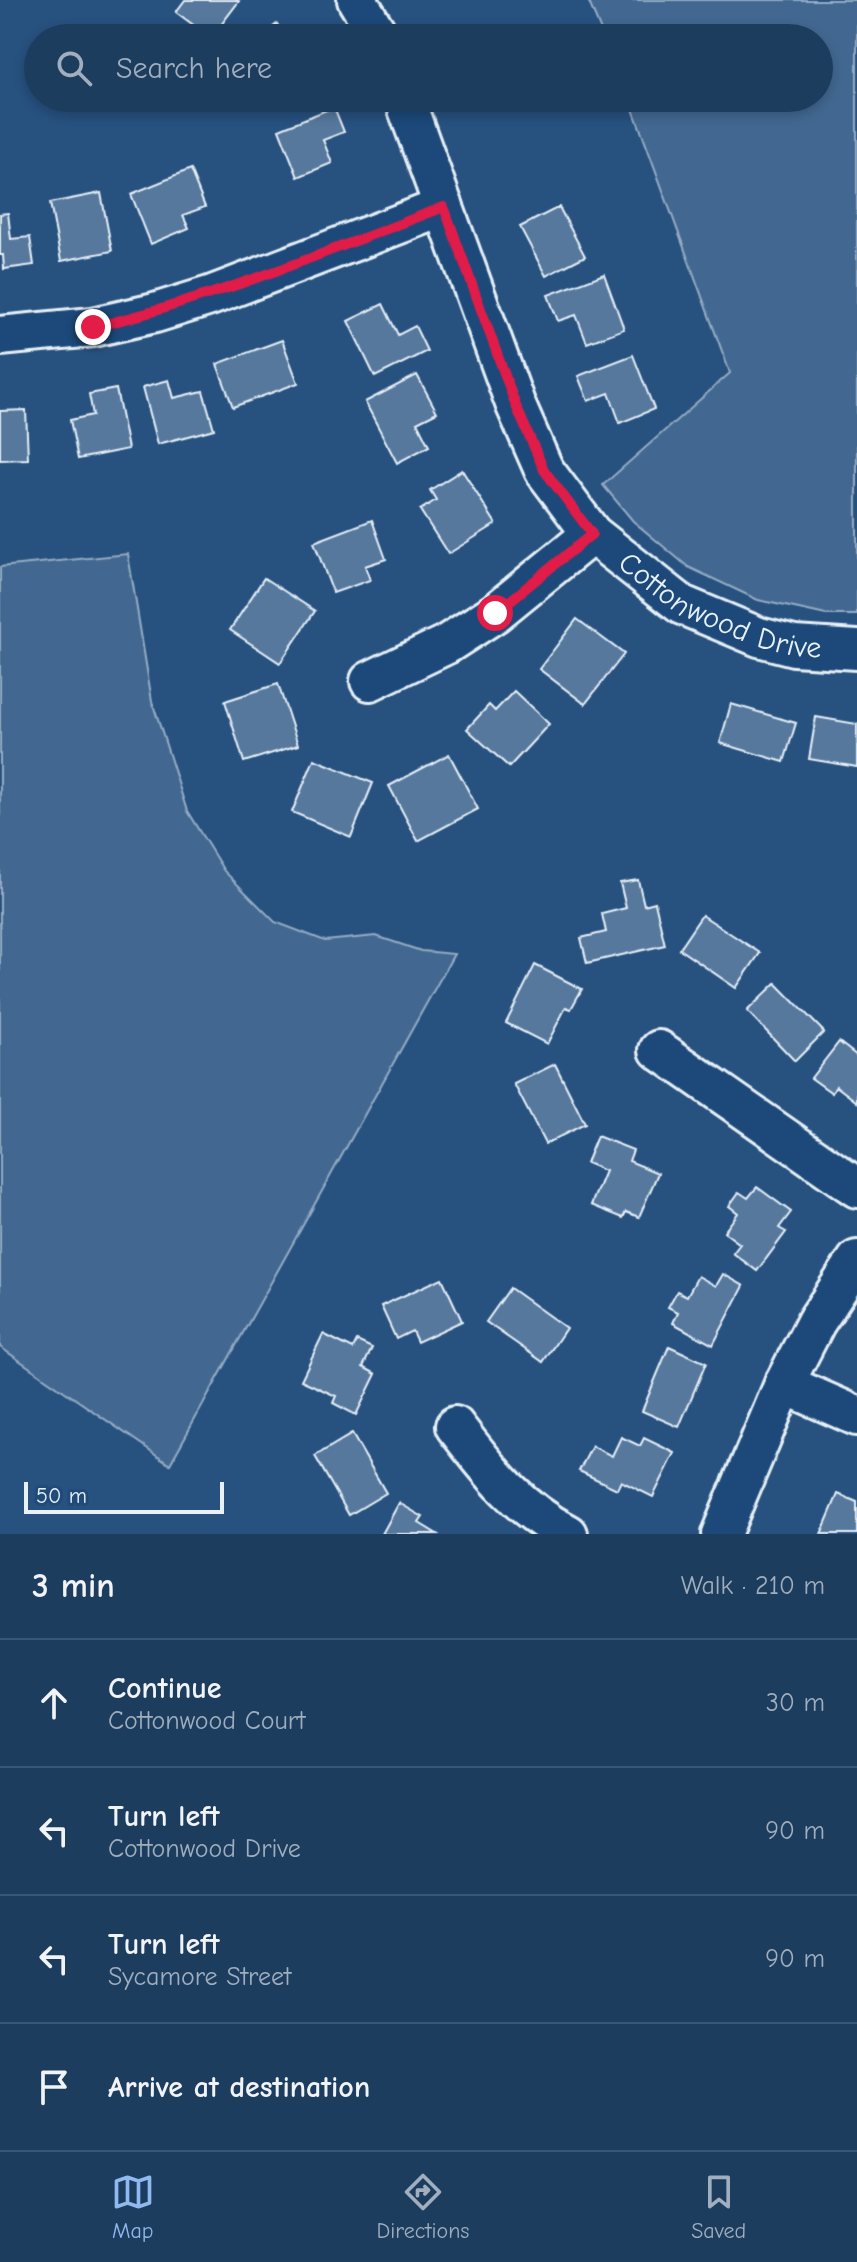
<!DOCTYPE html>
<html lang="en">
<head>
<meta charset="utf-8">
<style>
	body { margin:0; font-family:"Comic Neue",sans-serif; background:#2a4868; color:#f1f3f6 }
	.scale { position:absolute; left:24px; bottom:20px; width:200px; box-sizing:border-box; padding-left:8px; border:4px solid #e8f1f8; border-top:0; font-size:22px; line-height:28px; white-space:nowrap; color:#e8f1f8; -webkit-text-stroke:6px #1f4a7a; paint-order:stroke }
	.stop { position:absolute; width:24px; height:24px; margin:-18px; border:6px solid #e11d48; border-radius:50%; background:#fff }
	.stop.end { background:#e11d48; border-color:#fff; box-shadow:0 2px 8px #0008 }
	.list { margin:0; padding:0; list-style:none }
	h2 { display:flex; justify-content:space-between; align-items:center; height:104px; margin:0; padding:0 32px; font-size:34px }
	h2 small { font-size:26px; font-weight:400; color:#a0aebd }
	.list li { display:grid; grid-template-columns:52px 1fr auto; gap:24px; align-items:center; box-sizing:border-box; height:128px; padding:0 32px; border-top:2px solid #3b5674 }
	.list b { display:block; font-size:30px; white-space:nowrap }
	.list p { margin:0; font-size:26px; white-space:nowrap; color:#a0aebd }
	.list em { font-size:26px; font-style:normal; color:#a0aebd }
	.icon { flex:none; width:44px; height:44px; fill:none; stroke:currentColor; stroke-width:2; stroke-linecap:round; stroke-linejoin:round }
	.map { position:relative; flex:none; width:857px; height:1534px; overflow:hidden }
	.search { position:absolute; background:#1d3d5f; box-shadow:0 4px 12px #0003; left:24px; right:24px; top:24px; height:88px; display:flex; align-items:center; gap:20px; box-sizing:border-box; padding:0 28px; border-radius:44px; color:#a0aebd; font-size:30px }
	.sheet { height:616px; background:#1d3d5f }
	nav { display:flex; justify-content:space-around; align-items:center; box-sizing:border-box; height:112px; border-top:2px solid #3b5674; background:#1d3d5f; font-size:22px; color:#a0aebd }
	nav a { display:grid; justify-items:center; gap:4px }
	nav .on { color:#90b9f0 }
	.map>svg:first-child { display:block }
</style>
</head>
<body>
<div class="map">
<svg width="857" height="1534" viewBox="0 0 857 1534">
	<rect width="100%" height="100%" fill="#27517f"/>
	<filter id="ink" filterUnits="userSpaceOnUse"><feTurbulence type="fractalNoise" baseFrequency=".0125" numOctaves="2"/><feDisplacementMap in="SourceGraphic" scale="16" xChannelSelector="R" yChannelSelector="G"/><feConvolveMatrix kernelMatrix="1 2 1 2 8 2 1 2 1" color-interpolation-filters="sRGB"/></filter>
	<g filter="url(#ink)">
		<!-- green -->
		<g fill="#436891" stroke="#96acc4" stroke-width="2">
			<polygon points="588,0 857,0 857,615 826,615 758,600 688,567 633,521 603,485 730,373 629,98 819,98 819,38 604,38"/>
			<polygon points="128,554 152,701 187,811 224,871 275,922 325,941 376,936 421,951 454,954 170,1464 0,1347 0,567"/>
		</g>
		<!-- building -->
		<g fill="#57789d" stroke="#e8f1f8" stroke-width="2">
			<polygon points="185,0 237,0 239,1 211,38 176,12"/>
			<polygon points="277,24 288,38 259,38"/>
			<polygon points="334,107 344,132 323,140 332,163 298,177 279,129"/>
			<polygon points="190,170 205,207 183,215 189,228 151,244 131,194"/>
			<polygon points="101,193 112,251 61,261 50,203"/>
			<polygon points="559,207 585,256 546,276 520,227"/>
			<polygon points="8,213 11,239 30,237 34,265 4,269 3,255 0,255 0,214"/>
			<polygon points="604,274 624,329 587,343 576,315 558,321 548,295"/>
			<polygon points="383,304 398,335 415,326 427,351 375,377 348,321"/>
			<polygon points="282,340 298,383 233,407 217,364"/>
			<polygon points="633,355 654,409 620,423 609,393 588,401 578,376"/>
			<polygon points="417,375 437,412 417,422 429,446 397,463 365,402"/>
			<polygon points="169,380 174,398 203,391 214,429 158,444 143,387"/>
			<polygon points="116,389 128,449 78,459 70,420 93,415 89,394"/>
			<polygon points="26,410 28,459 0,460 0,411"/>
			<polygon points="462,470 496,524 448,554 420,510 436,500 430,490"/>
			<polygon points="372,520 386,559 365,566 370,580 333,593 314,542"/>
			<polygon points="264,578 315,611 280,663 230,630"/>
			<polygon points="577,619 624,654 585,704 539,669"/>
			<polygon points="278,684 298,745 244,762 225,701"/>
			<polygon points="514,691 549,724 509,767 467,729 489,705 495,711"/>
			<polygon points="731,704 796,723 784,762 720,743"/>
			<polygon points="816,717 857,724 857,767 809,759"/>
			<polygon points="449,754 478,809 418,841 389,786"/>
			<polygon points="314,759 373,783 351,837 292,812"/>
			<polygon points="638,880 644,905 655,902 665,945 587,963 581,938 606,932 602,914 626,908 620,883"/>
			<polygon points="702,915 760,953 736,988 679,949"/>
			<polygon points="535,965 582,989 571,1009 566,1007 547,1044 506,1023"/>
			<polygon points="776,983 824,1032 795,1061 747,1011"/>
			<polygon points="839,1042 857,1056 857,1102 836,1086 832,1093 811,1078"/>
			<polygon points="555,1064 585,1124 545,1144 514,1084"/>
			<polygon points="597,1136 633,1150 629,1161 658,1173 639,1217 626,1212 623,1218 591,1205 605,1171 586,1163"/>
			<polygon points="757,1187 791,1212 779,1228 786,1232 757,1271 733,1253 740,1244 724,1232 738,1213 729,1206 739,1192 748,1198"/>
			<polygon points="723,1274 744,1286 713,1345 673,1323 678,1312 668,1307 677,1291 687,1296 698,1276 716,1286"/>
			<polygon points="442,1278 462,1321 417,1342 412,1331 396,1339 381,1306"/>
			<polygon points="510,1288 566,1328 543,1362 486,1322"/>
			<polygon points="323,1334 353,1349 357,1341 372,1348 363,1367 376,1374 356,1415 333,1403 336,1396 301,1380"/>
			<polygon points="669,1346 706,1363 679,1427 642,1411"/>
			<polygon points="352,1434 386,1493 349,1515 315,1456"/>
			<polygon points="621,1437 640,1446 644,1438 675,1453 653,1497 621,1481 617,1489 579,1471 592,1446 612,1456"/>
			<polygon points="838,1494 857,1502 857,1534 821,1534"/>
			<polygon points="399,1503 423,1517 419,1523 437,1534 382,1534"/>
		</g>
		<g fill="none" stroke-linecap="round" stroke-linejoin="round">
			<defs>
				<g id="minor">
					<polyline points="357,0 380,38"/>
					<path id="s1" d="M404 98 516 406 544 470 592 534 682 605 759 637 794 646 857 650"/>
					<polyline points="0,336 93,327 155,313 210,296 444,207"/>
					<polyline points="370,681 447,644 495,613 592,534"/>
					<polyline points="659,1050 857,1188"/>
					<polyline points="784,1384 857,1416"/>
					<path d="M455 1426C488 1469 518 1509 568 1534"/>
					<polyline points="721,1534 784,1384 816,1322 857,1260"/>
				</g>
			</defs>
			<!-- minor casing -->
			<use href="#minor" stroke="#e8f1f8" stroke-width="44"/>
			<!-- minor -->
			<use href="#minor" stroke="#1f4a7a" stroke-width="38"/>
		</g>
	</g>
	<g fill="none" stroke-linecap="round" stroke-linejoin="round" filter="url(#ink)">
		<!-- route -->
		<path stroke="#e11d48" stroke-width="10" d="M93 327C214 299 328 251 444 207L516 406 544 470 592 534 495 613"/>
	</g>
	<g text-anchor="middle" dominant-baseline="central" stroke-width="6" stroke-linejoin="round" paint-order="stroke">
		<!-- street labels -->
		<g font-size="30" fill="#e8f1f8" stroke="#1f4a7a">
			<text stroke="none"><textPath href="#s1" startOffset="628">Cottonwood Drive</textPath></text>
		</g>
	</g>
</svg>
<div class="scale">50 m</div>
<div class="stop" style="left:495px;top:613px"></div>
<div class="stop end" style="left:93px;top:327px"></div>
<div class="search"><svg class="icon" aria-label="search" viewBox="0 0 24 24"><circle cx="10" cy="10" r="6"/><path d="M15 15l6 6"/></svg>Search here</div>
</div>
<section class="sheet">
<h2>3 min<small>Walk · 210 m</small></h2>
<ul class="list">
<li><svg class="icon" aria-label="ahead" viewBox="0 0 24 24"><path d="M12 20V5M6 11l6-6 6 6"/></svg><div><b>Continue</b><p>Cottonwood Court</p></div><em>30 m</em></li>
<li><svg class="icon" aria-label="left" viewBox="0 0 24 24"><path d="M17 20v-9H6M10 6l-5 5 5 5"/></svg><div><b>Turn left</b><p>Cottonwood Drive</p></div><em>90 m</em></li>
<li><svg class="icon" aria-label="left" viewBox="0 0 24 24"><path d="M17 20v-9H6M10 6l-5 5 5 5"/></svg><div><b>Turn left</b><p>Sycamore Street</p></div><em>90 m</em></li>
<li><svg class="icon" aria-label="arrive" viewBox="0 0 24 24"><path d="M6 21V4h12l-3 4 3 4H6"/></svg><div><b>Arrive at destination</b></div></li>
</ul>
</section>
<nav>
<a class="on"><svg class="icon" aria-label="map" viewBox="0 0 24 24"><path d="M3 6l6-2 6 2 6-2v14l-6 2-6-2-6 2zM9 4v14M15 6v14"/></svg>Map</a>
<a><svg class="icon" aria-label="directions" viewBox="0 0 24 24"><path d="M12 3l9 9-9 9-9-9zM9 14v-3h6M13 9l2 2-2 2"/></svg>Directions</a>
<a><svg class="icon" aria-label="saved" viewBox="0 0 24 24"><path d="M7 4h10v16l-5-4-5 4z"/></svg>Saved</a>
</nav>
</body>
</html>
